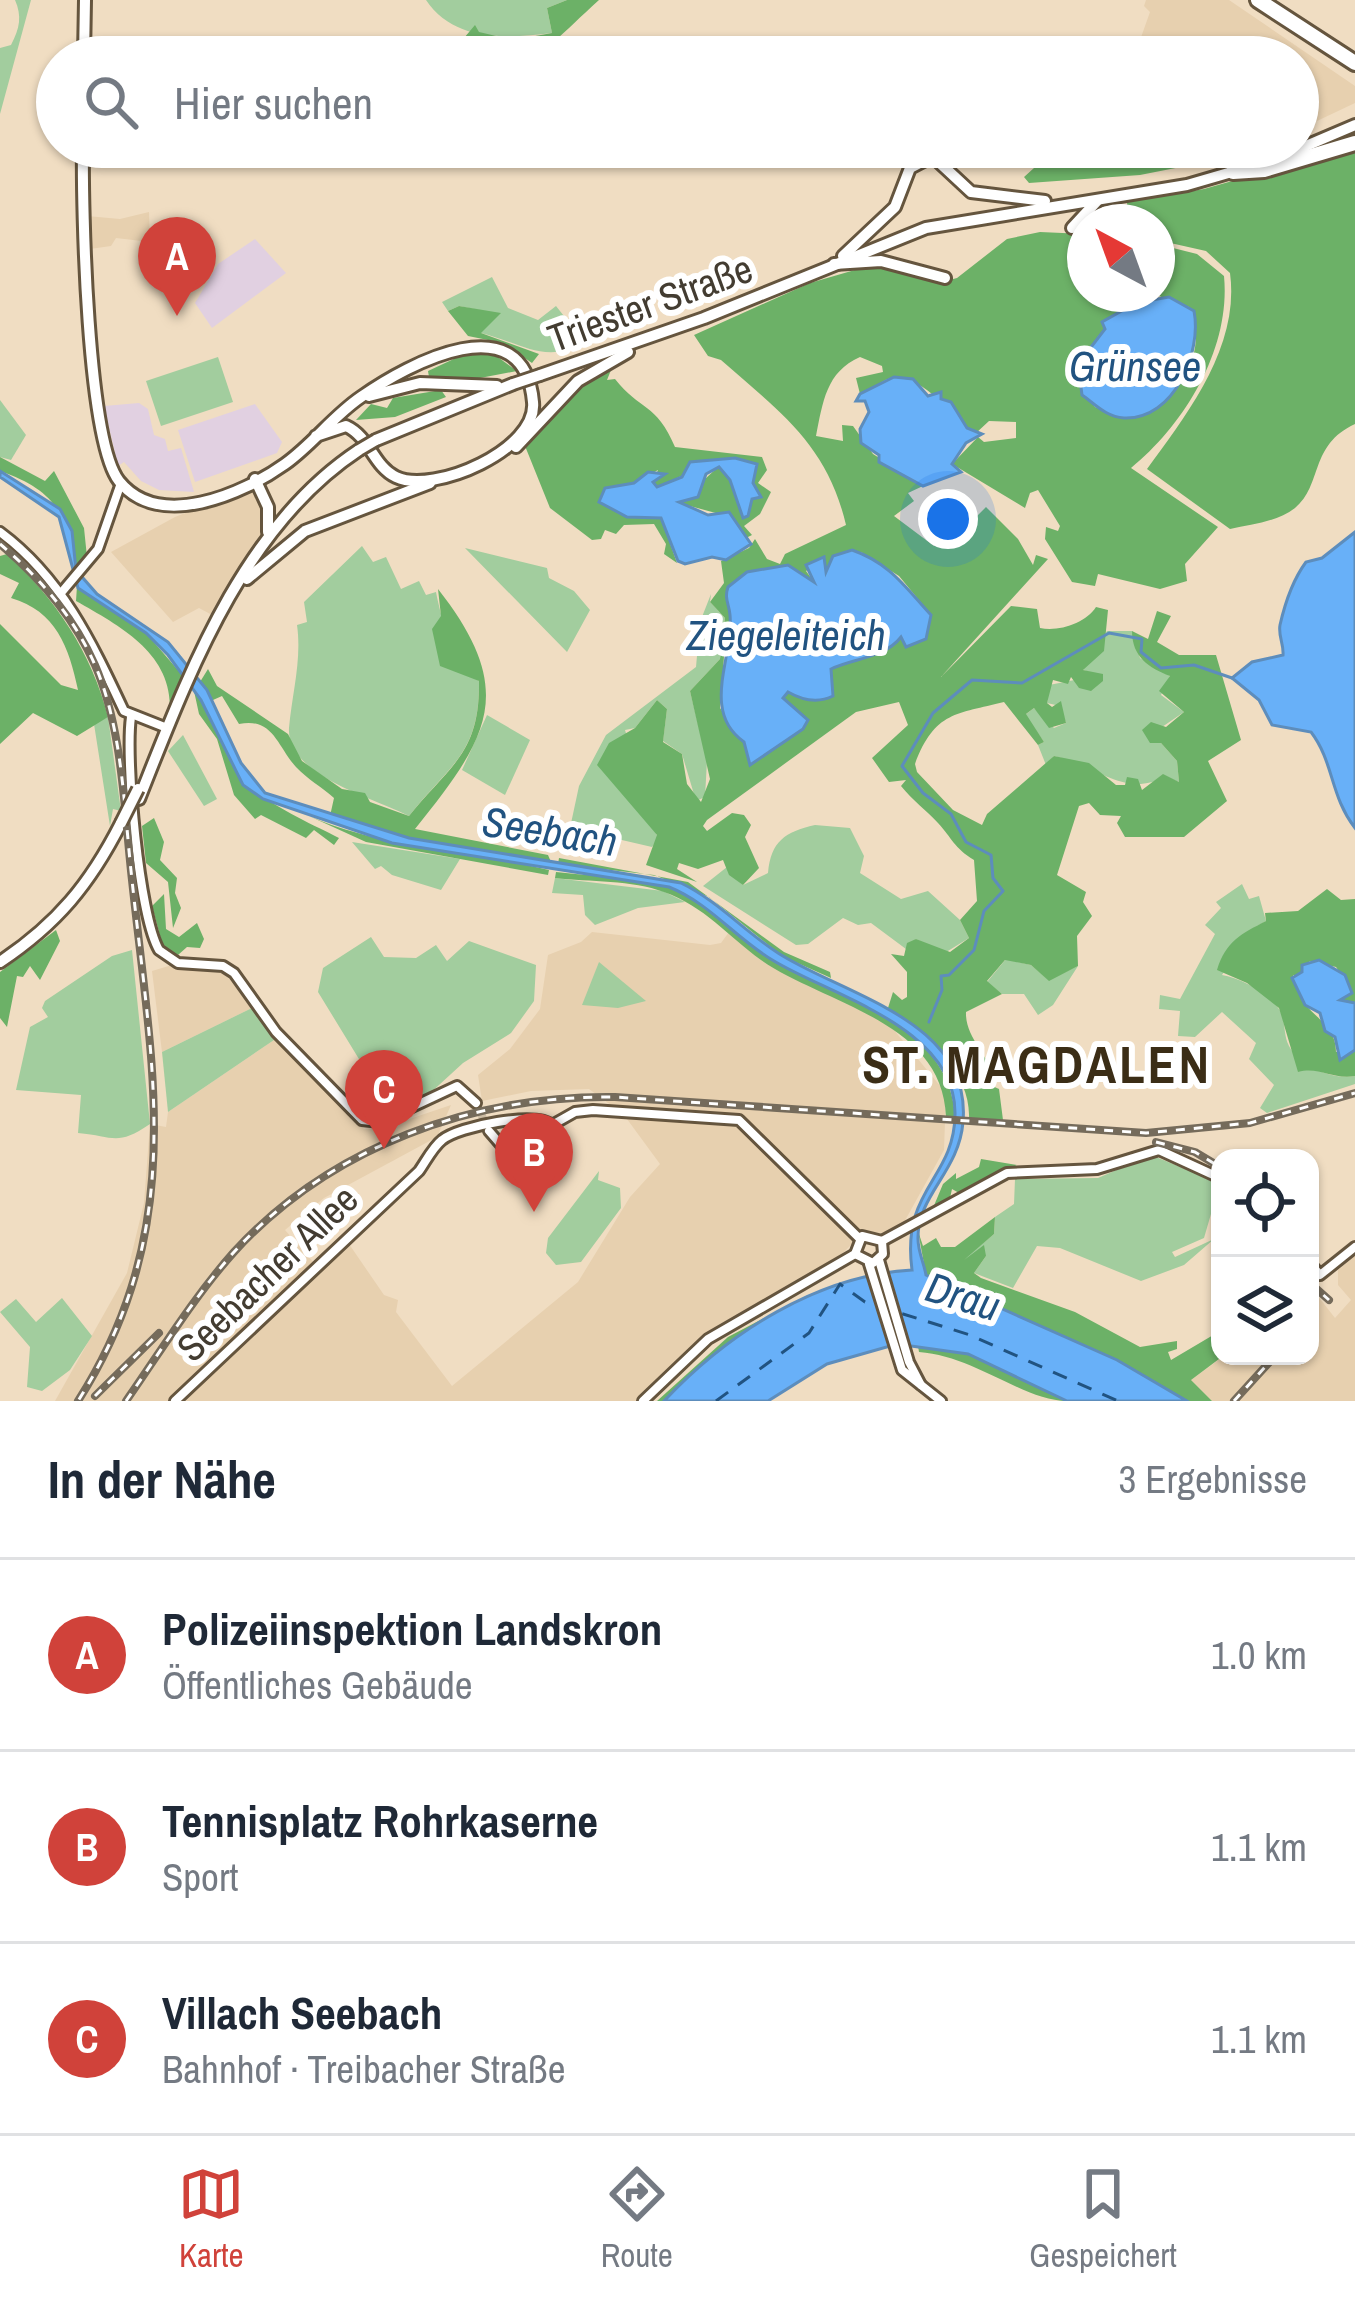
<!DOCTYPE html>
<html lang="de">
<head>
<meta charset="utf-8">
<style>
	body { margin:0; font-family:"Archivo Narrow",sans-serif; background:#f2f2f3; color:#1f2937 }
	.controls { position:absolute; right:36px; bottom:36px; display:grid; overflow:hidden; border-radius:24px; box-shadow:0 3px 9px #0004 }
	.controls button { width:108px; height:108px; display:grid; place-items:center; padding:0; border:0; border-bottom:3px solid #e0e1e3; background:#fff; color:#1f2937; font:60px sans-serif }
	.compass { position:absolute; left:1067px; top:204px; width:108px; height:108px; border-radius:50%; background:#fff; box-shadow:0 3px 9px #0004; rotate:319deg }
	.you { position:absolute; left:948px; top:519px; width:42px; height:42px; margin:-30px; border:9px solid #fff; border-radius:50%; background:#1a73e8; box-shadow:0 0 0 18px #1a73e833 }
	.badge { display:grid; place-items:center; width:78px; height:78px; border-radius:50%; background:#d0423a; color:#fff; font-size:39px; font-weight:700 }
	.pin { position:absolute; translate:-50% -99px; filter:drop-shadow(0 3px 6px #0008) }
	.pin::after { content:''; position:absolute; top:63px; width:42px; height:36px; background:inherit; clip-path:polygon(0 0,100% 0,50% 100%) }
	.list { margin:0; padding:0; list-style:none }
	h2 { display:flex; justify-content:space-between; align-items:center; height:156px; margin:0; padding:0 48px; font-size:51px }
	h2 small { font-size:39px; font-weight:400; color:#747a83 }
	.list li { display:grid; grid-template-columns:78px 1fr auto; gap:36px; align-items:center; box-sizing:border-box; height:192px; padding:0 48px; border-top:3px solid #e0e1e3 }
	.list b { display:block; font-size:45px; white-space:nowrap }
	.list p { margin:0; font-size:39px; white-space:nowrap; color:#747a83 }
	.list em { font-size:39px; font-style:normal; color:#747a83 }
	.icon { flex:none; width:66px; height:66px; fill:none; stroke:currentColor; stroke-width:2; stroke-linecap:round; stroke-linejoin:round }
	.map { position:relative; flex:none; width:1355px; height:1401px; overflow:hidden }
	.search { position:absolute; background:#fff; box-shadow:0 3px 9px #0004; left:36px; right:36px; top:36px; height:132px; display:flex; align-items:center; gap:30px; box-sizing:border-box; padding:0 42px; border-radius:66px; color:#747a83; font-size:45px }
	.sheet { height:732px; background:#fff }
	nav { display:flex; justify-content:space-around; align-items:center; box-sizing:border-box; height:168px; border-top:3px solid #e0e1e3; background:#fff; font-size:33px; color:#747a83 }
	nav a { display:grid; justify-items:center; gap:6px }
	nav .on { color:#d0423a }
	.map>svg:first-child { display:block }
</style>
</head>
<body>
<div class="map">
<svg width="1355" height="1401" viewBox="0 0 1355 1401">
	<rect width="100%" height="100%" fill="#f0ddc2"/>
	<!-- built -->
	<g fill="#e7d0af">
		<polygon points="1146,0 1229,0 1355,86 1355,103 1298,130 1298,57 1134,57 1150,12 1144,6"/>
		<polygon points="149,212 150,242 116,238 111,246 90,249 87,216 120,219"/>
		<polygon points="249,488 257,495 266,526 214,616 199,608 173,622 111,552 175,517"/>
		<polygon points="592,932 710,945 721,943 729,932 763,961 889,1024 946,1093 944,1150 902,1226 885,1233 864,1232 833,1263 703,1338 638,1401 55,1401 127,1273 144,1203 150,1124 166,1127 168,1112 277,1038 364,1129 383,1128 451,1105 437,1137 324,1198 285,1230 316,1265 349,1244 384,1295 398,1300 396,1312 452,1386 578,1282 630,1197 660,1164 624,1115 589,1089 531,1091 482,1101 478,1075 510,1049 540,1009 548,955 581,942"/>
		<polygon points="172,965 223,970 254,1007 162,1052 152,971"/>
		<polygon points="1355,1256 1355,1401 1212,1401 1191,1380 1224,1356 1310,1356 1310,1286 1335,1318 1351,1300 1338,1285 1338,1270"/>
	</g>
	<!-- education -->
	<g fill="#e1d0e1">
		<polygon points="255,239 286,273 212,328 195,303 218,264"/>
		<polygon points="139,403 148,409 154,435 165,439 168,451 181,448 194,492 159,490 141,481 124,462 118,466 104,406"/>
		<polygon points="255,404 282,442 277,453 195,482 178,430"/>
	</g>
	<!-- green -->
	<g fill="#a2cd9e">
		<path d="M15 0H31L0 114V48L11 45C20 28 22 16 15 0Z"/>
		<path d="M426 0H567L547 8 552 33C508 38 455 43 426 0Z"/>
		<path d="M492 277 508 308 538 320 556 306 587 345C538 362 527 345 481 333L479 328 499 314 459 306 448 311 442 302Z"/>
		<polygon points="218,357 233,402 161,426 146,381"/>
		<polygon points="0,400 26,435 11,460 0,457"/>
		<path d="M362 546 373 562 386 557 401 589 419 581 426 595 436 592C441 618 454 668 479 681 480 754 449 765 409 816 377 799 286 776 289 728 292 694 302 660 297 625L307 622 304 602Z"/>
		<polygon points="465,548 547,568 549,578 574,591 590,610 567,652"/>
		<polygon points="711,594 710,602 725,618 720,659 690,691 707,761 705,797 696,801 682,754 663,741 667,709 657,700 635,728 625,730 658,839 652,847 570,828 579,786 606,735 696,667 700,622"/>
		<path d="M1107 631H1132L1140 658 1170 676 1161 695 1184 712 1162 727 1161 743 1177 761 1179 782 1166 777C1122 798 1100 766 1054 756L1046 765 1038 745 1044 742 1025 715 1034 708 1054 728 1066 723 1060 706 1047 703 1049 685 1100 675 1083 670Z"/>
		<polygon points="487,715 530,740 505,795 462,770"/>
		<polygon points="108,717 121,811 113,809 110,826 94,724"/>
		<polygon points="183,735 217,799 204,806 168,751"/>
		<path d="M815 825 850 828 864 856 860 873 901 899 928 891 960 920 969 938 943 954 916 939 906 949 871 923 858 925 843 918 808 944 796 945 703 886 727 867 743 885 768 873C771 841 785 832 815 825Z"/>
		<polygon points="352,842 460,859 441,890 392,875 381,866 375,869"/>
		<polygon points="555,878 663,891 685,902 638,908 595,925 585,915 583,895 552,893"/>
		<path d="M1242 884 1249 899 1259 896 1266 921 1252 929 1222 975C1240 978 1269 993 1279 1009 1286 1019 1283 1035 1289 1046 1300 1067 1333 1080 1355 1076V1084L1267 1113 1260 1108 1274 1085 1249 1059 1256 1043 1222 1012 1195 1037 1178 1036 1180 1011 1159 1009 1160 995 1180 999 1215 934 1205 925 1221 908 1216 902Z"/>
		<polygon points="371,937 384,957 416,958 436,945 447,961 469,941 536,965 534,1001 511,1033 463,1063 427,1096 392,1113 318,992 323,968"/>
		<path d="M132 950 150 1124C116 1147 114 1136 78 1133L81 1095 16 1090 30 1027 48 1017 42 1008 45 1001 112 956Z"/>
		<polygon points="1006,959 1031,965 1049,980 1078,966 1053,1005 1038,1015 1024,994 1002,994 987,982"/>
		<polygon points="599,962 646,1001 618,1008 582,1005"/>
		<polygon points="254,1007 277,1038 168,1112 162,1052"/>
		<polygon points="1151,1155 1220,1183 1204,1238 1172,1252 1175,1257 1214,1239 1184,1265 1141,1281 1060,1248 1037,1246 1013,1288 974,1273 986,1256 963,1260 994,1234 995,1217 1014,1204 1015,1179 1098,1178"/>
		<polygon points="599,1171 598,1180 620,1188 621,1208 581,1262 556,1265 546,1253 548,1238"/>
		<polygon points="62,1298 92,1336 70,1370 42,1391 27,1387 30,1347 0,1312 16,1299 36,1322"/>
	</g>
	<!-- forest -->
	<g fill="#6cb167" fill-rule="evenodd">
		<path d="M567 0H599C541 52 544 67 464 38L475 25 479 32 513 40 552 33 547 8Z"/>
		<path d="M1355 146V424C1309 445 1323 485 1295 508 1277 522 1252 524 1230 529L1147 469C1187 414 1240 347 1230 273L1206 251 1157 240V222H1128L1127 202 1204 189Z"/>
		<polygon points="1138,147 1177,147 1201,163 1140,175 1029,183 1024,177 1034,168 1097,148 1106,148 1112,156 1121,148"/>
		<path d="M1040 232 1085 234V294H1157V244L1197 254 1224 276C1231 348 1185 424 1131 468L1218 527 1185 564 1187 581 1160 589 1098 574 1095 586 1072 582 1045 539 1046 527 1058 531 1060 526 1038 490 1030 493 1025 508 952 464 978 437 984 442 1016 438V422L989 421 975 434C955 418 923 376 895 377 882 378 873 391 860 394L856 378 883 372 882 366 860 357C826 372 823 402 816 436L843 441 842 425 853 426 873 454 923 486 908 493 914 501 894 516 934 546 963 519 971 522 986 507 1018 539 1033 565 1036 555 1048 559 941 677 1011 606 1037 609 1040 628C1059 632 1086 623 1096 607L1108 610 1104 651 1083 670 1103 674V681L1091 691 1079 688 1071 677 1068 684 1053 680 1047 703 1052 707 1061 701 1066 723 1049 728 1034 708 1026 714 1044 742 1038 745 1004 702C957 714 935 711 915 764L917 772 953 810 982 825 987 814 1054 756 1089 763 1116 785H1125L1127 777 1138 779 1142 790 1163 774 1179 782 1177 761 1161 743H1150L1142 730 1151 722 1166 727 1184 712 1159 691 1170 676C1149 668 1132 657 1132 631L1148 639 1157 611 1171 616 1157 642 1179 655H1216L1241 740 1208 761 1227 801 1184 837H1125L1117 823 1121 816 1100 815 1089 803 1079 806 1057 875 1086 892 1083 902 1092 916 1077 936 1078 966 1049 981 1031 965 1005 960 987 981 1002 994 966 1012C965 1037 988 1054 994 1078L982 1075 981 1081 999 1089 1003 1120 969 1118C971 1071 924 1032 888 1008L893 992 902 1000 907 997V972L891 954 904 956 907 943 916 939 950 952 969 938 960 920 977 901 974 860C954 848 952 838 938 823 926 810 913 801 901 786L906 780 889 782 872 758 908 725 899 702 856 712 707 820 703 826 707 831 732 813 744 815 751 825 745 837 759 868 743 885 729 875 723 860 698 869 679 863 677 869 697 882 646 865 657 835 597 765 609 743 635 728 657 700 667 709 663 742 682 754 687 784 701 802 710 779 690 691 720 659 725 618 710 602 724 583 721 561 749 548 755 539 767 559 780 564 785 554 846 525C827 444 780 412 721 360L708 356 694 335 810 283 872 265 942 282 957 278 1007 239ZM1159 296 1189 307C1217 362 1155 436 1095 407L1078 381C1088 333 1118 313 1159 296ZM861 552 899 576 928 611 926 639 906 647 901 637C875 655 859 656 831 669L832 696C817 703 802 701 789 691L782 697 807 720 804 729 750 765 744 742 720 708 726 631 732 621 728 587 747 572 788 565 814 582 806 571 819 561 825 573 834 557Z"/>
		<polygon points="459,306 501,313 481,333 539,354 532,363 503,343 468,336 448,311"/>
		<polygon points="491,352 517,371 454,383 429,377 428,371 458,357"/>
		<path d="M613 365 607 380 615 379C640 411 656 402 675 447L762 457 767 470 758 483 771 492 760 514 744 526 752 535 746 538 734 518 679 503 718 467 730 480 743 517 752 499 760 497 753 483 757 464C715 449 694 474 656 487L653 482 658 470 599 502 627 517 661 518 677 563 664 554 666 544 654 524 624 525 616 534 605 530 601 539 592 540 550 508 525 446 596 372Z"/>
		<polygon points="441,390 446,397 395,417 356,420 371,404 387,408 393,398"/>
		<path d="M0 457 45 481 54 471 84 528 87 557 76 570C67 515 57 491 0 471Z"/>
		<path d="M7 554C55 598 92 653 108 717L77 736 33 713 0 744V624L61 685 78 690C69 647 56 611 11 598L19 583 0 574V556Z"/>
		<path d="M77 586 146 633 183 676 170 705C169 652 120 626 76 601Z"/>
		<path d="M438 589C519 692 488 738 415 829L548 855 551 862 409 838 330 816 334 798C322 787 307 779 296 767 277 746 273 717 239 724L222 696 213 700 200 682 208 669 217 686 288 734 302 761 342 789 365 793 370 802 409 816C450 765 480 754 479 681L440 666 432 629 441 616Z"/>
		<path d="M194 691C212 714 219 741 233 766 250 798 308 822 339 838L334 845 314 830 306 838 261 815 255 819 234 795 217 739 199 714Z"/>
		<path d="M309 816C385 849 469 851 549 870L548 875 366 842Z"/>
		<polygon points="154,818 164,842 160,860 177,878 175,893 181,908 173,928 168,882 146,863 142,826"/>
		<polygon points="559,858 688,882 784,952 830,972 831,978 782,956 709,897 654,875 558,864"/>
		<path d="M556 872C594 877 639 875 674 889 712 903 736 937 770 958 836 998 949 1022 955 1116L946 1117C943 1021 824 1004 761 960 728 936 704 906 664 892 632 880 590 882 555 878Z"/>
		<path d="M1327 889 1341 900 1355 899V1003L1339 1000 1351 988 1336 967 1310 961 1299 975H1293C1296 983 1299 997 1304 1003 1318 1020 1336 1028 1336 1052L1355 1050V1076C1333 1080 1319 1066 1298 1072L1279 1008 1247 983 1217 970C1226 941 1241 934 1266 921L1265 913 1298 911Z"/>
		<polygon points="164,894 166,929 179,937 197,923 204,939 200,948 187,947 178,955 163,947 152,906"/>
		<polygon points="56,930 60,941 40,980 30,966 23,977 17,976 7,1027 0,1018 0,972"/>
		<polygon points="981,1159 1017,1165 959,1193 952,1189 950,1198 933,1208 943,1184 956,1173 956,1179 979,1167"/>
		<polygon points="995,1217 994,1234 964,1260 984,1245 986,1256 974,1273 981,1278 1075,1312 1140,1347 1177,1341 1177,1349 1168,1352 1171,1360 1220,1331 1223,1356 1191,1380 1212,1401 1187,1401 1117,1360 926,1275 918,1231 923,1246 936,1238 941,1247 955,1247"/>
		<polygon points="808,1295 812,1296 750,1328 664,1401 657,1401 728,1337"/>
		<path d="M918 1346 968 1354 1067 1401C1024 1401 975 1356 919 1352Z"/>
	</g>
	<!-- water -->
	<g fill="#68b0f8" stroke="#5d8dbc" stroke-width="3">
		<path d="M1152 294V300L1169 297 1194 311C1202 351 1175 420 1124 418 1106 417 1095 404 1082 395L1078 364 1105 329 1102 322Z"/>
		<polygon points="894,377 913,379 928,396 941,392 941,399 951,402 967,428 982,434 966,443 952,464 961,472 923,486 879,462 879,455 861,443 860,429 869,412 865,401 856,401 860,394"/>
		<polygon points="735,458 757,464 753,483 761,497 752,499 748,516 743,518 730,480 719,467 706,474 698,497 679,502 708,515 729,512 751,544 726,560 712,557 685,564 678,561 661,518 627,517 599,502 605,488 634,483 648,472 665,474 653,482 657,487 682,477 690,462"/>
		<path d="M0 471 60 509 72 531 76 570 97 594 168 642 207 690 241 763 265 793 409 838 681 883C718 901 744 931 778 953 843 995 972 1020 963 1122 959 1172 917 1195 918 1239 918 1252 924 1263 926 1275L1117 1360 1187 1401H1067L968 1354 897 1344 827 1364 768 1401H664C728 1333 818 1275 912 1270 901 1188 954 1180 955 1115 957 1028 832 996 774 961 736 939 711 904 669 887L392 843 263 799 243 785 201 700 168 655 146 633 78 588 59 517 0 477Z"/>
		<path d="M1355 532V828C1330 796 1334 762 1311 732L1272 725 1259 700 1232 678 1252 662 1283 655C1284 644 1278 636 1280 625 1285 603 1292 581 1306 562L1322 558Z"/>
		<path d="M852 550C890 563 906 588 931 615L926 639 906 647 901 637C885 658 854 658 831 669L833 696C817 704 802 700 788 692L783 698 808 720 803 729 750 765 744 742C700 711 734 657 730 615 729 603 724 599 728 587L747 572 788 565 814 582 806 565 824 557 826 572 833 556Z"/>
		<polygon points="1319,960 1345,975 1352,993 1340,1000 1355,1003 1355,1050 1340,1060 1335,1037 1325,1031 1320,1013 1305,1005 1292,978 1302,972 1302,965"/>
	</g>
	<g fill="none" stroke-linecap="round" stroke-linejoin="round">
		<!-- stream -->
		<polyline stroke="#5d8dbc" stroke-width="3" points="929,1022 942,990 941,976 949,975 974,950 984,911 1003,891 993,878 991,855 966,842 951,814 923,793 902,766 933,713 972,680 1022,683 1109,633 1142,639 1141,652 1161,668 1194,665 1232,678"/>
		<!-- ferry -->
		<polyline stroke="#215381" stroke-width="3" stroke-dasharray="15 12" stroke-linecap="butt" points="716,1401 809,1333 840,1284 865,1302 970,1335 1118,1401"/>
		<!-- minor-tunnel -->
		<polyline stroke="#cdbda5" stroke-width="8" stroke-dasharray="8 4" stroke-linecap="butt" points="476,1103 488,1129"/>
		<defs>
			<g id="minor">
				<path d="M0 532C62 578 92 643 124 711L167 728"/>
				<polyline points="61,593 98,549 121,483"/>
				<path d="M131 717C125 759 139 915 159 950L178 963 223 966 234 973 276 1032 362 1120 380 1122 457 1086 476 1103"/>
				<polyline points="489,1131 502,1146 514,1149 552,1125"/>
				<polyline points="882,1241 1007,1173 1097,1169 1159,1150 1220,1178"/>
				<polyline points="855,1254 873,1263 883,1254 882,1241"/>
				<polyline points="879,1260 909,1362 921,1385"/>
				<polyline points="1310,1263 1320,1275 1355,1247"/>
				<polyline points="869,1264 902,1370 941,1401"/>
				<path d="M175 1401 419 1171C426 1161 433 1147 442 1140 459 1126 536 1111 552 1125L575 1112 593 1110 739 1120 859 1238"/>
				<polyline points="643,1401 708,1339 855,1254 862,1236 882,1241"/>
			</g>
			<g id="major">
				<polyline points="84,57 85,0"/>
				<path d="M83 147C82 207 87 440 119 481 159 531 243 494 285 464 313 444 333 416 361 397 409 363 524 302 533 402 538 449 434 495 396 477 373 466 370 437 346 426L316 436"/>
				<polyline points="914,147 928,152 971,192 1045,201"/>
				<polyline points="1072,228 1097,201"/>
				<polyline points="843,256 895,207 910,168 933,156"/>
				<polyline points="834,264 881,261 945,278"/>
				<polyline points="540,375 704,318 926,228 1187,185 1273,160 1355,125"/>
				<polyline points="369,396 420,383 497,386"/>
				<polyline points="376,440 513,384"/>
				<polyline points="516,447 578,381 628,352"/>
				<polyline points="255,479 268,507 268,532"/>
				<polyline points="247,579 305,531 430,483"/>
				<path d="M139 799C188 676 242 527 359 450"/>
				<path d="M0 962C57 924 90 884 121 823"/>
			</g>
			<g id="highway">
				<polyline points="1258,0 1355,63"/>
				<polyline points="1233,172 1264,170 1355,143"/>
			</g>
		</defs>
		<!-- minor casing -->
		<use href="#minor" stroke="#65553e" stroke-width="14"/>
		<!-- major casing -->
		<use href="#major" stroke="#65553e" stroke-width="16"/>
		<!-- highway casing -->
		<use href="#highway" stroke="#65553e" stroke-width="20"/>
		<!-- minor -->
		<use href="#minor" stroke="#fff" stroke-width="8"/>
		<!-- major -->
		<use href="#major" stroke="#fff" stroke-width="10"/>
		<!-- highway -->
		<use href="#highway" stroke="#fff" stroke-width="14"/>
		<defs>
			<g id="rail">
				<path d="M0 544C39 577 74 617 95 665 123 730 124 810 132 880 152 1069 188 1228 78 1401"/>
				<polyline points="1156,1142 1195,1152 1220,1167"/>
				<polyline points="1310,1283 1329,1300"/>
				<polyline points="95,1396 159,1333"/>
				<path d="M126 1401C161 1351 193 1298 234 1252 331 1146 474 1095 615 1097L1146 1133 1250 1123 1355 1093"/>
				<polyline points="1234,1401 1275,1356"/>
			</g>
		</defs>
		<!-- rail casing -->
		<use href="#rail" stroke="#756b5b" stroke-width="8"/>
		<!-- rail -->
		<use href="#rail" stroke="#fff" stroke-width="3" stroke-dasharray="9" stroke-linecap="butt"/>
		<defs>
			<g id="major-bridge">
				<polyline points="513,384 540,375"/>
				<polyline points="359,450 376,440"/>
				<polyline points="121,823 138,789"/>
			</g>
		</defs>
		<!-- major-bridge casing -->
		<use href="#major-bridge" stroke="#65553e" stroke-width="16" stroke-linecap="butt"/>
		<!-- major-bridge -->
		<use href="#major-bridge" stroke="#fff" stroke-width="10"/>
	</g>
	<g text-anchor="middle" dominant-baseline="central" stroke-width="12" stroke-linejoin="round" paint-order="stroke">
		<!-- street labels -->
		<g font-size="39" fill="#433c31" stroke="#fff">
			<text transform="translate(650 303) rotate(-20)">Triester Straße</text>
			<text transform="translate(267 1273) rotate(-44)">Seebacher Allee</text>
		</g>
		<!-- water labels -->
		<g font-size="42" font-style="italic" fill="#215381" stroke="#fff">
			<text x="1135" y="366">Grünsee</text>
			<text x="786" y="635">Ziegeleiteich</text>
			<text transform="translate(550 831) rotate(9)">Seebach</text>
			<text transform="translate(963 1296) rotate(17)">Drau</text>
		</g>
		<!-- district labels -->
		<g font-size="51" font-weight="bold" letter-spacing="3" fill="#3b2d16" stroke="#fff">
			<text x="1037" y="1064">ST. MAGDALEN</text>
		</g>
	</g>
</svg>
<div class="controls">
<button><svg class="icon" aria-label="locate" viewBox="0 0 24 24"><circle cx="12" cy="12" r="6"/><path d="M12 2v4M12 18v4M2 12h4M18 12h4"/></svg></button>
<button><svg class="icon" aria-label="layers" viewBox="0 0 24 24"><path d="M12 4l9 5-9 5-9-5zM3 14l9 5 9-5"/></svg></button>
</div>
<svg class="compass" viewBox="-18 -18 36 36"><path d="M0-13l5 13h-10z" fill="#e53935"/><path d="M0 13l5-13h-10z" fill="#747a83"/></svg>
<div class="you"></div>
<div class="pin badge" style="left:177px;top:316px">A</div>
<div class="pin badge" style="left:534px;top:1212px">B</div>
<div class="pin badge" style="left:384px;top:1149px">C</div>
<div class="search"><svg class="icon" aria-label="search" viewBox="0 0 24 24"><circle cx="10" cy="10" r="6"/><path d="M15 15l6 6"/></svg>Hier suchen</div>
</div>
<section class="sheet">
<h2>In der Nähe<small>3 Ergebnisse</small></h2>
<ul class="list">
<li><span class="badge">A</span><div><b>Polizeiinspektion Landskron</b><p>Öffentliches Gebäude</p></div><em>1.0 km</em></li>
<li><span class="badge">B</span><div><b>Tennisplatz Rohrkaserne</b><p>Sport</p></div><em>1.1 km</em></li>
<li><span class="badge">C</span><div><b>Villach Seebach</b><p>Bahnhof · Treibacher Straße</p></div><em>1.1 km</em></li>
</ul>
</section>
<nav>
<a class="on"><svg class="icon" aria-label="map" viewBox="0 0 24 24"><path d="M3 6l6-2 6 2 6-2v14l-6 2-6-2-6 2zM9 4v14M15 6v14"/></svg>Karte</a>
<a><svg class="icon" aria-label="directions" viewBox="0 0 24 24"><path d="M12 3l9 9-9 9-9-9zM9 14v-3h6M13 9l2 2-2 2"/></svg>Route</a>
<a><svg class="icon" aria-label="saved" viewBox="0 0 24 24"><path d="M7 4h10v16l-5-4-5 4z"/></svg>Gespeichert</a>
</nav>
</body>
</html>
